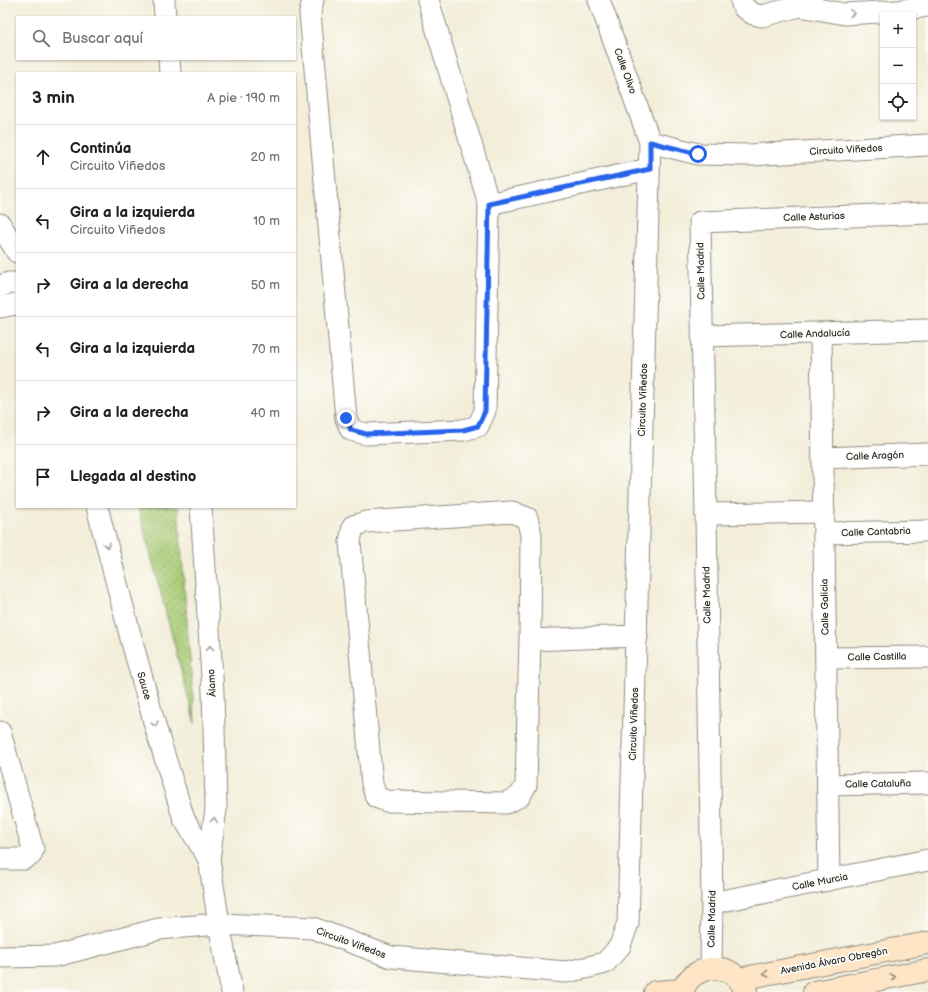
<!DOCTYPE html>
<html lang="es">
<head>
<meta charset="utf-8">
<style>
	body { margin:0; font-family:"Balsamiq Sans",sans-serif; background:#f2f2f2; color:#202124 }
	.controls { position:absolute; right:12px; top:12px; display:grid; overflow:hidden; border-radius:0px; box-shadow:0 1px 3px #0004 }
	.controls button { width:36px; height:36px; display:grid; place-items:center; padding:0; border:0; border-bottom:1px solid #e0e0e0; background:#fff; color:#202124; font:20px sans-serif }
	.stop { position:absolute; width:12px; height:12px; margin:-9px; border:3px solid #2563eb; border-radius:50%; background:#fff }
	.stop.end { background:#2563eb; border-color:#fff; box-shadow:0 1px 4px #0008 }
	.list { margin:0; padding:0; list-style:none }
	h2 { display:flex; justify-content:space-between; align-items:center; height:52px; margin:0; padding:0 16px; font-size:17px }
	h2 small { font-size:13px; font-weight:400; color:#757577 }
	.list li { display:grid; grid-template-columns:26px 1fr auto; gap:12px; align-items:center; box-sizing:border-box; height:64px; padding:0 16px; border-top:1px solid #e0e0e0 }
	.list b { display:block; font-size:15px; white-space:nowrap }
	.list p { margin:0; font-size:13px; white-space:nowrap; color:#757577 }
	.list em { font-size:13px; font-style:normal; color:#757577 }
	.icon { flex:none; width:22px; height:22px; fill:none; stroke:currentColor; stroke-width:2; stroke-linecap:round; stroke-linejoin:round }
	.map { position:relative; flex:none; width:928px; height:992px; overflow:hidden }
	.search { position:absolute; background:#fff; box-shadow:0 1px 3px #0004; left:16px; top:16px; width:280px; height:44px; display:flex; align-items:center; gap:10px; box-sizing:border-box; padding:0 14px; border-radius:0px; color:#757577; font-size:15px }
	.panel { position:absolute; background:#fff; box-shadow:0 1px 3px #0004; left:16px; top:72px; width:280px; height:436px; border-radius:0px }
	.map>svg:first-child { display:block }
</style>
</head>
<body>
<div class="map">
<svg width="928" height="992" viewBox="0 0 928 992">
	<defs>
		<pattern id="park-dots" width="8" height="8" patternUnits="userSpaceOnUse"><rect width="8" height="8" fill="#a6c972"/><path d="M2 2h.1M6 6h.1" fill="none" stroke="#87a35e" stroke-width="1.8" stroke-linecap="round"/></pattern>
	</defs>
	<rect width="100%" height="100%" fill="#fdfcf7"/>
	<filter id="ink" filterUnits="userSpaceOnUse"><feTurbulence type="fractalNoise" baseFrequency=".025" numOctaves="2"/><feDisplacementMap in="SourceGraphic" scale="8" xChannelSelector="R" yChannelSelector="G"/><feConvolveMatrix kernelMatrix="1 2 1 2 8 2 1 2 1" color-interpolation-filters="sRGB"/></filter>
	<filter id="wash" filterUnits="userSpaceOnUse"><feTurbulence type="fractalNoise" baseFrequency=".012" numOctaves="4" result="noise"/><feDisplacementMap in="SourceGraphic" scale="16" xChannelSelector="R" yChannelSelector="G"/><feGaussianBlur stdDeviation="0.9" result="paint"/><feColorMatrix in="noise" values="0 0 0 0 0 0 0 0 0 0 0 0 0 0 0 0 0 1.4 0 .05"/><feComposite in="paint" operator="in"/></filter>
	<g filter="url(#wash)">
		<rect width="100%" height="100%" fill="#f3eed9"/>
		<!-- park -->
		<polygon fill="url(#park-dots)" stroke="#687a4e" points="138,507 178,507 195,723"/>
	</g>
	<g filter="url(#ink)">
		<g fill="none" stroke-linecap="round" stroke-linejoin="round">
			<defs>
				<g id="street">
					<polyline points="164,0 165,17"/>
					<polyline points="313,0 310,13 346,418 351,430 366,434 463,430 478,426 485,411 489,204 428,0"/>
					<polyline points="741,0 743,7 753,14 762,16 800,6 812,1"/>
					<polyline points="800,6 845,14 897,11 928,6"/>
					<polyline points="169,59 170,73"/>
					<polyline points="650,142 698,154 749,155 928,145"/>
					<polyline points="489,204 649,169"/>
					<polyline points="0,224 17,252"/>
					<polyline points="0,286 9,283 17,283"/>
					<polyline points="0,307 17,304"/>
					<polyline points="821,334 829,880"/>
					<polyline points="703,336 928,330"/>
					<polyline points="823,458 928,454"/>
					<polyline points="97,507 132,642 156,729 184,819 209,859"/>
					<polyline points="201,507 213,692 215,765 216,809 209,859 219,924 232,992"/>
					<polygon points="512,512 527,518 531,535 530,640 526,785 520,796 506,803 386,801 376,797 372,784 350,542 353,526 366,522"/>
					<polyline points="706,514 824,512"/>
					<polyline points="824,533 928,531"/>
					<polyline points="530,640 637,636"/>
					<polyline points="826,658 928,657"/>
					<polyline points="0,732 33,849 31,855 24,859 0,859"/>
					<polyline points="828,785 928,783"/>
					<polyline points="712,903 928,860"/>
					<polyline points="0,957 55,956 159,929 219,924 313,928 391,957 566,972 585,968 605,963 620,946 628,923 650,142 599,0"/>
					<polyline points="711,968 712,903 706,514 700,222 928,213"/>
				</g>
				<g id="secondary">
					<polyline points="739,979 928,943"/>
					<polyline points="655,992 683,990"/>
					<path d="M683 992C686 976 703 967 718 969 721 969 725 969 728 971 737 975 742 983 746 991"/>
					<polyline points="814,992 928,970"/>
				</g>
			</defs>
			<!-- street casing -->
			<use href="#street" stroke="#8f8c82" stroke-width="23"/>
			<!-- secondary casing -->
			<use href="#secondary" stroke="#8f8c82" stroke-width="24"/>
			<!-- street -->
			<use href="#street" stroke="#fff" stroke-width="21"/>
			<!-- secondary -->
			<use href="#secondary" stroke="#fde5c5" stroke-width="22"/>
		</g>
		<!-- one-way arrows -->
		<defs><path id="oneway-chevron" d="M-2-3.5L2.5 0L-2 3.5" fill="none" stroke-width="1.6" stroke-linecap="round" stroke-linejoin="round"/></defs>
		<g stroke="#a0a0a0">
			<use href="#oneway-chevron" transform="translate(852 13) rotate(-3)"/>
			<use href="#oneway-chevron" transform="translate(107 545) rotate(75)"/>
			<use href="#oneway-chevron" transform="translate(210 648) rotate(-94)"/>
			<use href="#oneway-chevron" transform="translate(155 724) rotate(74)"/>
			<use href="#oneway-chevron" transform="translate(214 820) rotate(-82)"/>
		</g>
		<g stroke="#948878">
			<use href="#oneway-chevron" transform="translate(766 974) rotate(169)"/>
			<use href="#oneway-chevron" transform="translate(893 977) rotate(-11)"/>
		</g>
	</g>
	<g fill="none" stroke-linecap="round" stroke-linejoin="round" filter="url(#ink)">
		<!-- route -->
		<polyline stroke="#2563eb" stroke-width="5" points="346,418 351,430 366,434 463,430 478,426 485,411 489,204 650,169 650,142 698,154"/>
	</g>
	<g text-anchor="middle" dominant-baseline="central" stroke-width="3.5" stroke-linejoin="round" paint-order="stroke">
		<!-- street labels -->
		<g font-size="10" fill="#2b2b2b" stroke="#fdfcf7">
			<text transform="translate(625 71) rotate(70)">Calle Olivo</text>
			<text transform="translate(846 150) rotate(-3)">Circuito Viñedos</text>
			<text transform="translate(814 217) rotate(-2)">Calle Asturias</text>
			<text transform="translate(701 271) rotate(-91)">Calle Madrid</text>
			<text transform="translate(815 334) rotate(-2)">Calle Andalucía</text>
			<text transform="translate(643 400) rotate(-88)">Circuito Viñedos</text>
			<text transform="translate(875 456) rotate(-2)">Calle Aragón</text>
			<text transform="translate(876 532) rotate(-2)">Calle Cantabria</text>
			<text transform="translate(707 595) rotate(-91)">Calle Madrid</text>
			<text transform="translate(825 607) rotate(-91)">Calle Galicia</text>
			<text transform="translate(877 657) rotate(-1)">Calle Castilla</text>
			<text transform="translate(212 683) rotate(-93)">Álamo</text>
			<text transform="translate(144 686) rotate(74)">Sauce</text>
			<text transform="translate(634 724) rotate(-88)">Circuito Viñedos</text>
			<text transform="translate(878 784) rotate(-1)">Calle Cataluña</text>
			<text transform="translate(820 882) rotate(-11)">Calle Murcia</text>
			<text transform="translate(712 919) rotate(-89)">Calle Madrid</text>
			<text transform="translate(351 943) rotate(20)">Circuito Viñedos</text>
			<text transform="translate(834 961) rotate(-11)">Avenida Álvaro Obregón</text>
		</g>
	</g>
</svg>
<div class="controls">
<button>+</button>
<button>−</button>
<button><svg class="icon" aria-label="locate" viewBox="0 0 24 24"><circle cx="12" cy="12" r="6"/><path d="M12 2v4M12 18v4M2 12h4M18 12h4"/></svg></button>
</div>
<div class="stop" style="left:698px;top:154px"></div>
<div class="stop end" style="left:346px;top:418px"></div>
<div class="search"><svg class="icon" aria-label="search" viewBox="0 0 24 24"><circle cx="10" cy="10" r="6"/><path d="M15 15l6 6"/></svg>Buscar aquí</div>
<section class="panel">
<h2>3 min<small>A pie · 190 m</small></h2>
<ul class="list">
<li><svg class="icon" aria-label="ahead" viewBox="0 0 24 24"><path d="M12 20V5M6 11l6-6 6 6"/></svg><div><b>Continúa</b><p>Circuito Viñedos</p></div><em>20 m</em></li>
<li><svg class="icon" aria-label="left" viewBox="0 0 24 24"><path d="M17 20v-9H6M10 6l-5 5 5 5"/></svg><div><b>Gira a la izquierda</b><p>Circuito Viñedos</p></div><em>10 m</em></li>
<li><svg class="icon" aria-label="right" viewBox="0 0 24 24"><path d="M7 20v-9h11M14 6l5 5-5 5"/></svg><div><b>Gira a la derecha</b></div><em>50 m</em></li>
<li><svg class="icon" aria-label="left" viewBox="0 0 24 24"><path d="M17 20v-9H6M10 6l-5 5 5 5"/></svg><div><b>Gira a la izquierda</b></div><em>70 m</em></li>
<li><svg class="icon" aria-label="right" viewBox="0 0 24 24"><path d="M7 20v-9h11M14 6l5 5-5 5"/></svg><div><b>Gira a la derecha</b></div><em>40 m</em></li>
<li><svg class="icon" aria-label="arrive" viewBox="0 0 24 24"><path d="M6 21V4h12l-3 4 3 4H6"/></svg><div><b>Llegada al destino</b></div></li>
</ul>
</section>
</div>
</body>
</html>
